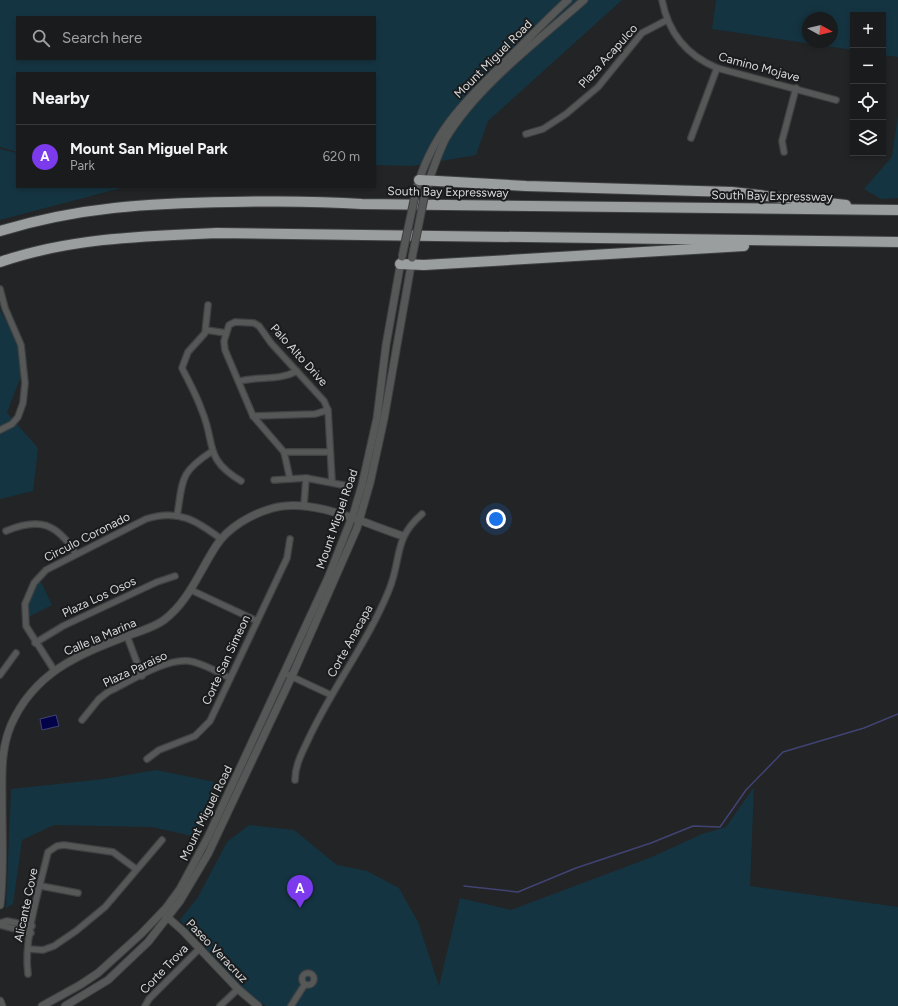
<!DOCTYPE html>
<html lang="en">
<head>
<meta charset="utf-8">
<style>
	body { margin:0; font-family:Figtree,sans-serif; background:#232425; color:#f1f3f6 }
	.controls { position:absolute; right:12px; top:12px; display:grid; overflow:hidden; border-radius:0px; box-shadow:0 2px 6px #0003 }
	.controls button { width:36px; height:36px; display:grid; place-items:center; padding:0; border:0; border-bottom:1px solid #38393b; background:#1a1b1c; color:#f1f3f6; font:20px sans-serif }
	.compass { position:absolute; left:802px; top:12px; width:36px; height:36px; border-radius:50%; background:#1a1b1c; box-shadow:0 2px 6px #0003; rotate:98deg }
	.you { position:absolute; left:496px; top:519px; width:14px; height:14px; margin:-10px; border:3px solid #fff; border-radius:50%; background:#1a73e8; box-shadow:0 0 0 6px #1a73e833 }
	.badge { display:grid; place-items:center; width:26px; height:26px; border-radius:50%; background:#7c3aed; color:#fff; font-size:13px; font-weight:700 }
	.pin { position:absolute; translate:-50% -33px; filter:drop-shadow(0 1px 2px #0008) }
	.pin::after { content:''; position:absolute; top:21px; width:14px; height:12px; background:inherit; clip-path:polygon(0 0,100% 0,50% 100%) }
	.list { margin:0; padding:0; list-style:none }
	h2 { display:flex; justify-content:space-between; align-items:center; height:52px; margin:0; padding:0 16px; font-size:17px }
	h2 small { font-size:13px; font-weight:400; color:#9fa1a3 }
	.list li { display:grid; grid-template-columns:26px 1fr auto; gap:12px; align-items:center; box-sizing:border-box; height:64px; padding:0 16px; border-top:1px solid #38393b }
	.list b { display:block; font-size:15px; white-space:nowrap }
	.list p { margin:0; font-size:13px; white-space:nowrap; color:#9fa1a3 }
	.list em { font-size:13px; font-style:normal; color:#9fa1a3 }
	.icon { flex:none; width:22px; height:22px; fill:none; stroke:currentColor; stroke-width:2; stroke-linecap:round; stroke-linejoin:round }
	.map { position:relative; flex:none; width:898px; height:1006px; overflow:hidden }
	.search { position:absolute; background:#1a1b1c; box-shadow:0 2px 6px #0003; left:16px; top:16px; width:360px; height:44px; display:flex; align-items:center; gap:10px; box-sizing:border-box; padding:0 14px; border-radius:0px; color:#9fa1a3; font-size:15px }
	.panel { position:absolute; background:#1a1b1c; box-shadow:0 2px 6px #0003; left:16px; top:72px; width:360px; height:116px; border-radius:0px }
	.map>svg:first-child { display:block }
</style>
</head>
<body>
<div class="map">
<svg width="898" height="1006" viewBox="0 0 898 1006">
	<rect width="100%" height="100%" fill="#222425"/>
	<!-- green -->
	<g fill="#153441" fill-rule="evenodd">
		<path d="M0 0H622L488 121 476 155 412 166 375 165V73H17V152L0 147ZM17 17H375V59H17Z"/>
		<path d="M716 0H898V57L883 55V15H853V50L712 29ZM808 18H832V42H808Z"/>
		<polygon points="898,114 898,198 881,199 864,189 892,157"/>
		<polygon points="0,149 17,153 17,187 125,187 0,220"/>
		<polygon points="0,310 27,360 7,413 38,448 33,491 0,499"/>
		<polygon points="40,580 52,605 28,617 29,600"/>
		<polygon points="156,770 215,782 197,837 152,827 54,825 22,840 13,904 6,908 11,789 104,779"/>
		<polygon points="754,787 750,886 898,907 898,1006 266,1006 248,994 180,920 198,897 227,842 249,825 294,830 337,865 367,871 399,888 418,922 439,986 460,898 511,910 652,857 702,834 726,827"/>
	</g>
	<!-- water -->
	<polygon fill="#020249" stroke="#424375" points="56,715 59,726 42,730 40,719"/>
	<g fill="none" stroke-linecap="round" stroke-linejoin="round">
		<!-- stream -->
		<polyline stroke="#424375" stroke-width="1.5" points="464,886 518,892 576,868 651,843 693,826 720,827 746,790 783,752 864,728 898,714"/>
		<defs>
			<g id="minor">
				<path d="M662 0C668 32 686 55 717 68L836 100"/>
				<polyline points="526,134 543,129 566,114 598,87 642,33 667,20"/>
				<polyline points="691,138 717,68"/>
				<polyline points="784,152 782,141 796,88"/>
				<polyline points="0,289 5,308 21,345 25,383 23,403 18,417 12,424 0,430"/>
				<path d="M208 305 205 333 188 352 182 368C189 382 197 396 202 411 216 444 203 458 241 481"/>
				<polyline points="206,330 226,333"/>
				<path d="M240 381C259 376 279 381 297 371"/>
				<polyline points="253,416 315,414 328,410"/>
				<polyline points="284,452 330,452"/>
				<polyline points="290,479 284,452 253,416 225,350 224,341 229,325 235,322 254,323 259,326 271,343 324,401 328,410 332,481"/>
				<polyline points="274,480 306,478 348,486"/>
				<polyline points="304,505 306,478"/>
				<path d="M177 516C183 480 179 473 211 452"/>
				<path d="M6 531C39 517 57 523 76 554"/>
				<polyline points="191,590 257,621"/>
				<polyline points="127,636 142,676"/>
				<polyline points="35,643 63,626 157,582 175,576"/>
				<path d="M54 670 26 626 25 604 34 583 46 570 146 519C178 509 196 520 221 539"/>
				<polyline points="284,673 331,695"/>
				<polyline points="0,675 16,653"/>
				<path d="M82 720 99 699 108 692C129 682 166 658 189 661 203 663 217 672 230 678"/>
				<polyline points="147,759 159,750 195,736 210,721 287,558 290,539"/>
				<path d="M295 780C295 765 302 753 308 740 332 688 368 642 389 590 402 558 393 539 422 514"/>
				<polyline points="41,886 78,893"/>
				<polyline points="0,923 7,921 32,926"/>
				<polyline points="0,925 31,933"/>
				<polyline points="28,949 43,950 54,946 76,931 105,907 162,840"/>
				<circle cx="308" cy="979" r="6"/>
				<path d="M28 974C23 939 40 887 48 852L57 846 64 845 113 852 136 869"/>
				<polyline points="145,1006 149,999 200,948"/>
				<polyline points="220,1006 238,989"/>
				<polyline points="291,1006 305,984"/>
			</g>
			<g id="tertiary">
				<path d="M416 191C433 127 473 94 518 49 534 33 550 16 568 0"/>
				<path d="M425 193C431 175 437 155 446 138 477 86 539 40 584 0"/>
				<path d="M0 905C4 872 2 838 2 805 2 777 0 751 11 725 34 673 77 655 127 636 140 631 153 628 164 620 189 601 199 572 216 546 228 527 252 514 273 508 312 497 366 524 403 536"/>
				<polyline points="165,915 183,931 238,989 258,1006"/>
				<polyline points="0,1001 2,1006"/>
				<polyline points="42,1006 80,985 98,973 141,934 166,908 180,889 208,837 328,578 354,512 362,485 377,418 386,345 401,261"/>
				<polyline points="65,1006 108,980 148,942 180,901 208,854 292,676 357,528 370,483 384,419 412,260"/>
			</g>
			<g id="motorway">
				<polyline points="419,180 526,186 732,192 846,205"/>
				<path d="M0 231C79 207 150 203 231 202 275 201 319 201 362 204L898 210"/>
				<path d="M0 262C70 238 143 236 216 233L898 242"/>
				<polyline points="400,264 424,265 744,246"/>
			</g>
		</defs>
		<!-- minor casing -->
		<use href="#minor" stroke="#3f4142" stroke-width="8"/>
		<!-- tertiary casing -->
		<use href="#tertiary" stroke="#3f4142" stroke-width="9"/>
		<!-- motorway casing -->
		<use href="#motorway" stroke="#3f4142" stroke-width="12"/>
		<!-- minor -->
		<use href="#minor" stroke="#565757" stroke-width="5.5"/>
		<!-- tertiary -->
		<use href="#tertiary" stroke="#565757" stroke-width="7"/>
		<!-- motorway -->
		<use href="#motorway" stroke="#9b9e9f" stroke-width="10"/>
		<defs>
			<g id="tertiary-bridge">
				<polyline points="402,257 416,191"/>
				<polyline points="412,258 425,193"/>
			</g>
		</defs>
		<!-- tertiary-bridge casing -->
		<use href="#tertiary-bridge" stroke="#3f4142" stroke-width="9" stroke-linecap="butt"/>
		<!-- tertiary-bridge -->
		<use href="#tertiary-bridge" stroke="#565757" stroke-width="7"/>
	</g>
	<g text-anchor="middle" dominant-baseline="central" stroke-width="4" stroke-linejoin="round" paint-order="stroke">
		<!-- street labels -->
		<g font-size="12" fill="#d8dadb" stroke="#191b1c">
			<text transform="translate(608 56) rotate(-48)">Plaza Acapulco</text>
			<text transform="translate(493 59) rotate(-45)">Mount Miguel Road</text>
			<text transform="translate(759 67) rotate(15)">Camino Mojave</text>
			<text transform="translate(448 192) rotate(1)">South Bay Expressway</text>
			<text transform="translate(772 196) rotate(1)">South Bay Expressway</text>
			<text transform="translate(299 355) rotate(48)">Palo Alto Drive</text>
			<text transform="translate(337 519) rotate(-71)">Mount Miguel Road</text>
			<text transform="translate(87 537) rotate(-27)">Circulo Coronado</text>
			<text transform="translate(99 597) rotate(-25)">Plaza Los Osos</text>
			<text transform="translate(100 637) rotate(-23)">Calle la Marina</text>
			<text transform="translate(350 641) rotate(-61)">Corte Anacapa</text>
			<text transform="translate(226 660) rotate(-65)">Corte San Simeon</text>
			<text transform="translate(135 669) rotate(-25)">Plaza Paraiso</text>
			<text transform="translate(206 813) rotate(-64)">Mount Miguel Road</text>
			<text transform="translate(26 905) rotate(-78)">Alicante Cove</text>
			<text transform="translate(217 951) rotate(46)">Paseo Veracruz</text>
			<text transform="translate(164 969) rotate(-46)">Corte Trova</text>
		</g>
	</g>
</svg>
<div class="controls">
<button>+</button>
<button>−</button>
<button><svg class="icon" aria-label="locate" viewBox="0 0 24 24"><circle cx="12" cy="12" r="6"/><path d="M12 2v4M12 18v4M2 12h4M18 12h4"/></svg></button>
<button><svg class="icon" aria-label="layers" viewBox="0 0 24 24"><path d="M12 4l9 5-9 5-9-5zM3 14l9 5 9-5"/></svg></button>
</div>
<svg class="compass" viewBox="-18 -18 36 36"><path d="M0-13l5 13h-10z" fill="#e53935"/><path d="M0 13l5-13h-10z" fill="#9fa1a3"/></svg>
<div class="you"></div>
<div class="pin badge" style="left:300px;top:908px">A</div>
<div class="search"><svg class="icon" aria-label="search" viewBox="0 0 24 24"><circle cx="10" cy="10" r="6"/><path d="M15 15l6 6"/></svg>Search here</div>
<section class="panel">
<h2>Nearby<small></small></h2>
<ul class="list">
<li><span class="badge">A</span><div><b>Mount San Miguel Park</b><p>Park</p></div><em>620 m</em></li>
</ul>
</section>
</div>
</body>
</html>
